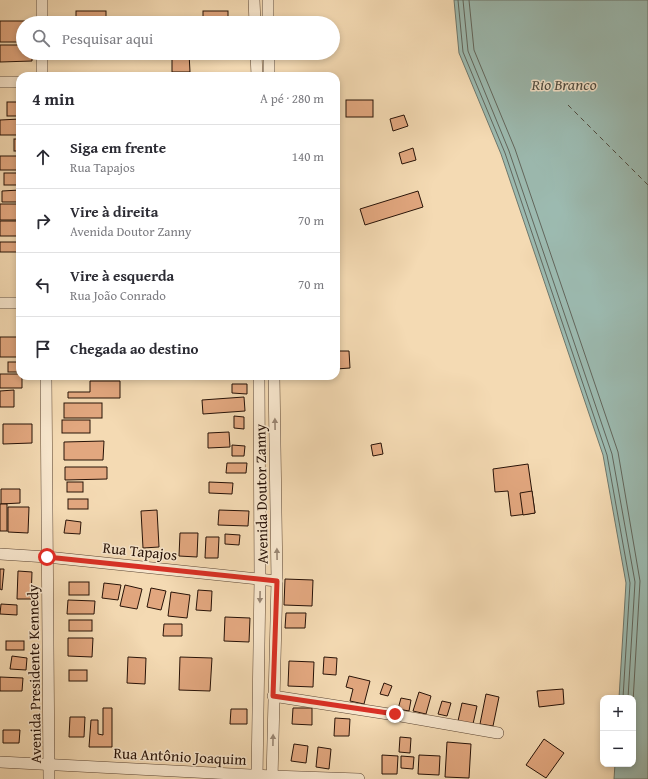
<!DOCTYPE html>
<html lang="pt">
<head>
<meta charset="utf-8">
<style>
	body { margin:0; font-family:"Gentium Book Plus",serif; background:#f7f7f7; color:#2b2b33 }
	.controls { position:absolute; right:12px; bottom:12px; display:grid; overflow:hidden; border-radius:8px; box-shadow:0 2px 6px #0003 }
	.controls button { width:36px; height:36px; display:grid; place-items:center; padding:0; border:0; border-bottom:1px solid #e1e1e2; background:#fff; color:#2b2b33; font:20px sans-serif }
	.stop { position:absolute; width:12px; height:12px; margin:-9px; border:3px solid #d93025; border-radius:50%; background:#fff }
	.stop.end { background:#d93025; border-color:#fff; box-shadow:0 1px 4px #0008 }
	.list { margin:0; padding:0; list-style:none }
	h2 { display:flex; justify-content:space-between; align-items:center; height:52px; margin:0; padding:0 16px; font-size:17px }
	h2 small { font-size:13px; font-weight:400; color:#7c7c81 }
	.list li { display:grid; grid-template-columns:26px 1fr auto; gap:12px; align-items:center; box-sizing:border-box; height:64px; padding:0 16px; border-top:1px solid #e1e1e2 }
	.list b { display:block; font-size:15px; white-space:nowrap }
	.list p { margin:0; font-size:13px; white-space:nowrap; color:#7c7c81 }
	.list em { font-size:13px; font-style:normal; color:#7c7c81 }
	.icon { flex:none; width:22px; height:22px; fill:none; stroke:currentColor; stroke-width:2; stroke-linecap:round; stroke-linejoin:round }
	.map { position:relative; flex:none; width:648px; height:779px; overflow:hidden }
	.search { position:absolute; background:#fff; box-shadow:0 2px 6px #0003; left:16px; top:16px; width:324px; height:44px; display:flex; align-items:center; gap:10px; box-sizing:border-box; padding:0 14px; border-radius:22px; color:#7c7c81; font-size:15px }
	.panel { position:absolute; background:#fff; box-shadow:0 2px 6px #0003; left:16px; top:72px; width:324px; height:308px; border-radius:12px }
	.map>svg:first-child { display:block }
</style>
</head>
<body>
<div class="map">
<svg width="648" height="779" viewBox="0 0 648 779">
	<rect width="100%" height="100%" fill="#f4dab3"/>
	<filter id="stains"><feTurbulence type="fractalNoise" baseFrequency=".005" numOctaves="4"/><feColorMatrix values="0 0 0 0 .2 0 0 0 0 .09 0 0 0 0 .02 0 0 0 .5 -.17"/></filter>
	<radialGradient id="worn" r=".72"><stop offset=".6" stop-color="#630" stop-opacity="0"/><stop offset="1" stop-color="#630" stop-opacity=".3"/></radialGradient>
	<!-- water -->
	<polygon fill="#9cbab0" stroke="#6d776c" points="454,0 648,0 648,779 614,779 615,764 633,764 633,698 619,698 626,583 603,455 501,154 459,53"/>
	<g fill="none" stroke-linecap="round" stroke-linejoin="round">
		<!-- shore -->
		<g stroke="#62665c" stroke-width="1">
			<polyline points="458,0 463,52 505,153 607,455 630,583 623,698"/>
			<polyline points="463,0 468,51 509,151 612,454 635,582 628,698"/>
			<polyline points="469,0 474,50 515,149 618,452 640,581 633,702"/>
		</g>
		<!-- ferry -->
		<polyline stroke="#504d42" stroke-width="1" stroke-dasharray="5 4" stroke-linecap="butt" points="568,105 648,185"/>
	</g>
	<!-- building -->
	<g fill="#e2a77f" stroke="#271207">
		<rect x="76" y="11" width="30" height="12"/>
		<rect x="203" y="11" width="25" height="12"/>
		<polygon points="0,21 25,21 25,23 23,23 23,42 0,42"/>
		<polygon points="0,45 23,45 23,53 32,53 32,61 0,62"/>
		<polygon points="172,53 189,53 190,72 172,72"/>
		<polygon points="199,53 229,53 230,58 199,59"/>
		<rect x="346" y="100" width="27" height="17"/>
		<rect x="7" y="102" width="13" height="14"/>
		<polygon points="404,115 408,126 393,131 390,119"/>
		<polygon points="20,119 20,135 0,135 0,120"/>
		<rect x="14" y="139" width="6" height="12"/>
		<polygon points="413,148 416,160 402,164 399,153"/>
		<rect x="0" y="156" width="20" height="14"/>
		<rect x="4" y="173" width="16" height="12"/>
		<polygon points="20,190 20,202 2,202 2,191"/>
		<polygon points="418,191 423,207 365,225 360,209"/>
		<rect x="0" y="204" width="20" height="16"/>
		<rect x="0" y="221" width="20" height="15"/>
		<rect x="0" y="242" width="17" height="10"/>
		<rect x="0" y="337" width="20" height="20"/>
		<polygon points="336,351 349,351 350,368 336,369"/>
		<rect x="8" y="362" width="12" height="10"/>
		<polygon points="0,374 20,374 20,376 22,376 22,388 0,388"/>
		<polygon points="90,381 120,381 120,398 68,398 68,392 90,392"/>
		<polygon points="232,384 247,384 247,394 232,393"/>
		<polygon points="14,390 14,407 0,407 0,391"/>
		<polygon points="244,397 245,411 203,414 202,400"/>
		<rect x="64" y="403" width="38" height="15"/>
		<polygon points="234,416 244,417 244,429 234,428"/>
		<rect x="62" y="420" width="28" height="13"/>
		<polygon points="3,424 32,424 32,443 3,444"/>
		<polygon points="229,432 230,447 208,448 208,433"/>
		<polygon points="104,441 103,460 64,460 64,442"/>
		<polygon points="381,443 383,454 373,456 371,445"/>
		<polygon points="232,445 245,446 244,456 232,456"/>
		<polygon points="227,463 247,463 246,473 226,473"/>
		<polygon points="528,464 535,513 511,516 508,491 495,492 493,469"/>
		<polygon points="65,467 107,467 107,479 65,480"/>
		<rect x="67" y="482" width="16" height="10"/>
		<polygon points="209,482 233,483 232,494 209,493"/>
		<polygon points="1,489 20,489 20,503 1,504"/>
		<polygon points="532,491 535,513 523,515 520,493"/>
		<rect x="68" y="499" width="20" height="10"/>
		<rect x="0" y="504" width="7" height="27"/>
		<polygon points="8,507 29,507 28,533 8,532"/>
		<polygon points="157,510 159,547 143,548 141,511"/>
		<polygon points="219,510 249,511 248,526 218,525"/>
		<polygon points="66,520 81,522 80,534 64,533"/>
		<polygon points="180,533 198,533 197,557 179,556"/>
		<polygon points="225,534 240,535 239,545 225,544"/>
		<polygon points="206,537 219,537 218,558 205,558"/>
		<polygon points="0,569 4,569 2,590 0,589"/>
		<polygon points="18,571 32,572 31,599 17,599"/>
		<polygon points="285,579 313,580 312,606 284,605"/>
		<rect x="69" y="582" width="20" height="13"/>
		<polygon points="104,583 121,585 118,600 102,598"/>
		<polygon points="125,585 142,589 137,609 120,606"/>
		<polygon points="151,588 166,591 161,610 147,607"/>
		<polygon points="198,590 212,591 211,611 196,610"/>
		<polygon points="171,592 190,595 187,618 168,616"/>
		<polygon points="68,600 95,601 94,614 67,614"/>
		<polygon points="1,604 17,605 17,615 0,614"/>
		<polygon points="286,613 306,613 305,628 285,628"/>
		<polygon points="225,617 250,618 249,642 224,641"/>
		<rect x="69" y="620" width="23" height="11"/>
		<polygon points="164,624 182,624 182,636 163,636"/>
		<polygon points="68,638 93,638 92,657 68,656"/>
		<rect x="6" y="641" width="18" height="9"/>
		<polygon points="12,656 27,658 26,670 10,669"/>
		<polygon points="128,657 146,658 145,684 127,683"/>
		<polygon points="180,657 212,658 210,691 179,690"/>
		<polygon points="324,657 337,658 336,675 323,674"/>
		<polygon points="289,661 314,662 313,687 288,686"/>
		<rect x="69" y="670" width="18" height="11"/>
		<polygon points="349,676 370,681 364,704 350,701 353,689 346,687"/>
		<polygon points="0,677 23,678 22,691 0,691"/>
		<polygon points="384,683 392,686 388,696 380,694"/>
		<polygon points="563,689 564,704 539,707 537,691"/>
		<polygon points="419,692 431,696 426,714 413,711"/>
		<polygon points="486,694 499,697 493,726 480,724"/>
		<polygon points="401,698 411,700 409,711 398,709"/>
		<polygon points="442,701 451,703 447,716 438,714"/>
		<polygon points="462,703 477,706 473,724 458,721"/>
		<polygon points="103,708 112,708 112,747 89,747 91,720 98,720 98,734 103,735"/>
		<polygon points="293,708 312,708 312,725 292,724"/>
		<polygon points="231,709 247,709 247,724 230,724"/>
		<polygon points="70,717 85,717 84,737 69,737"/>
		<polygon points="335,718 350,719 349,736 334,736"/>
		<polygon points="3,730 20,730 19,743 3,743"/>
		<polygon points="400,737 411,738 410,753 399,752"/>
		<polygon points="544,739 564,753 546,778 526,765"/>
		<polygon points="447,742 471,744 469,778 445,777"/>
		<polygon points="294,744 308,746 306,763 291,761"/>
		<polygon points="318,747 331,749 329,769 316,767"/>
		<polygon points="382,755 398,756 397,774 382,774"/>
		<polygon points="419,755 440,756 439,775 418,774"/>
		<polygon points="401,756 414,757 413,769 401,768"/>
	</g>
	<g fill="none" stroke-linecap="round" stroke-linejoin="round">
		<defs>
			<g id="minor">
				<polyline points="42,0 42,23"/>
				<polyline points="254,0 255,23"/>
				<polyline points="268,0 268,23"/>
				<polyline points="42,53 42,76"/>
				<polyline points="256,53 257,76"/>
				<polyline points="269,53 269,76"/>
				<polyline points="0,82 20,82"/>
				<polyline points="0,303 20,303"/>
				<polyline points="46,376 49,779"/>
				<polyline points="0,554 47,557 277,581"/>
				<polyline points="273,696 395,715 498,733"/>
				<polyline points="0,762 272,776 359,779"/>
				<polyline points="257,779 260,579 259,376"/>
				<polyline points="272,779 277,581 274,376"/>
			</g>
		</defs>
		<!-- minor casing -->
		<use href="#minor" stroke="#5a4432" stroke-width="12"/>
		<!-- minor -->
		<use href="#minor" stroke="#f8e7ce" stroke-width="11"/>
	</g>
	<!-- one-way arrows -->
	<defs><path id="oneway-solid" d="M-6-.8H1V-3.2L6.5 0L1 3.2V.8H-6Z"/></defs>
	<g fill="#9a8774">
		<use href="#oneway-solid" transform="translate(275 424) rotate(-91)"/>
		<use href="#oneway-solid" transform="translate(277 554) rotate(-91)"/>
		<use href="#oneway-solid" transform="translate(260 597) rotate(91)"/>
		<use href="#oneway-solid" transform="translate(273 740) rotate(-89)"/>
	</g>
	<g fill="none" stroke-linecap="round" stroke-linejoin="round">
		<!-- route -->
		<polyline stroke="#d93025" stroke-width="5" points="47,557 277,581 273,696 395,714"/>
	</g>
	<g text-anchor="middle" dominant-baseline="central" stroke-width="3" stroke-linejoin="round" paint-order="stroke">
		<!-- street labels -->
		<g font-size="15" fill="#271207" stroke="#f8e7ce">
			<text transform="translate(261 494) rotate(-91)">Avenida Doutor Zanny</text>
			<text transform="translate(140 551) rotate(6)">Rua Tapajos</text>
			<text transform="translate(34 674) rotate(-91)">Avenida Presidente Kennedy</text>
			<text transform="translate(180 756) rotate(3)">Rua Antônio Joaquim</text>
		</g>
		<!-- water labels -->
		<g font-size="16" font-style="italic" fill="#504d42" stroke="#f8e7ce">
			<text x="564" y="84">Rio Branco</text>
		</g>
	</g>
	<rect width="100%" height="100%" filter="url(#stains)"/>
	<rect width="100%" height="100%" fill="url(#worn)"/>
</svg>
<div class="controls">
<button>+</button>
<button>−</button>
</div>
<div class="stop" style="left:47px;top:557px"></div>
<div class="stop end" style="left:395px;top:714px"></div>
<div class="search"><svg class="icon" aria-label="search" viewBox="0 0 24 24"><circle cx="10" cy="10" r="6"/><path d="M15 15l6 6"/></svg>Pesquisar aqui</div>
<section class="panel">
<h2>4 min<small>A pé · 280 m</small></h2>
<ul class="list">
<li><svg class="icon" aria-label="ahead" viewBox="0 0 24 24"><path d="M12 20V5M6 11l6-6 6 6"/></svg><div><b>Siga em frente</b><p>Rua Tapajos</p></div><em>140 m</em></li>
<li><svg class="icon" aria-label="right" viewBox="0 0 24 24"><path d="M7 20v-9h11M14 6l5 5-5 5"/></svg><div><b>Vire à direita</b><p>Avenida Doutor Zanny</p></div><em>70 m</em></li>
<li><svg class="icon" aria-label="left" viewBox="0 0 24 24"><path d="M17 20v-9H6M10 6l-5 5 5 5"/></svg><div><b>Vire à esquerda</b><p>Rua João Conrado</p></div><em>70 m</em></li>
<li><svg class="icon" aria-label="arrive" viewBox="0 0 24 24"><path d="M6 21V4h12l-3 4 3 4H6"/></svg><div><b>Chegada ao destino</b></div></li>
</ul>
</section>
</div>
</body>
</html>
